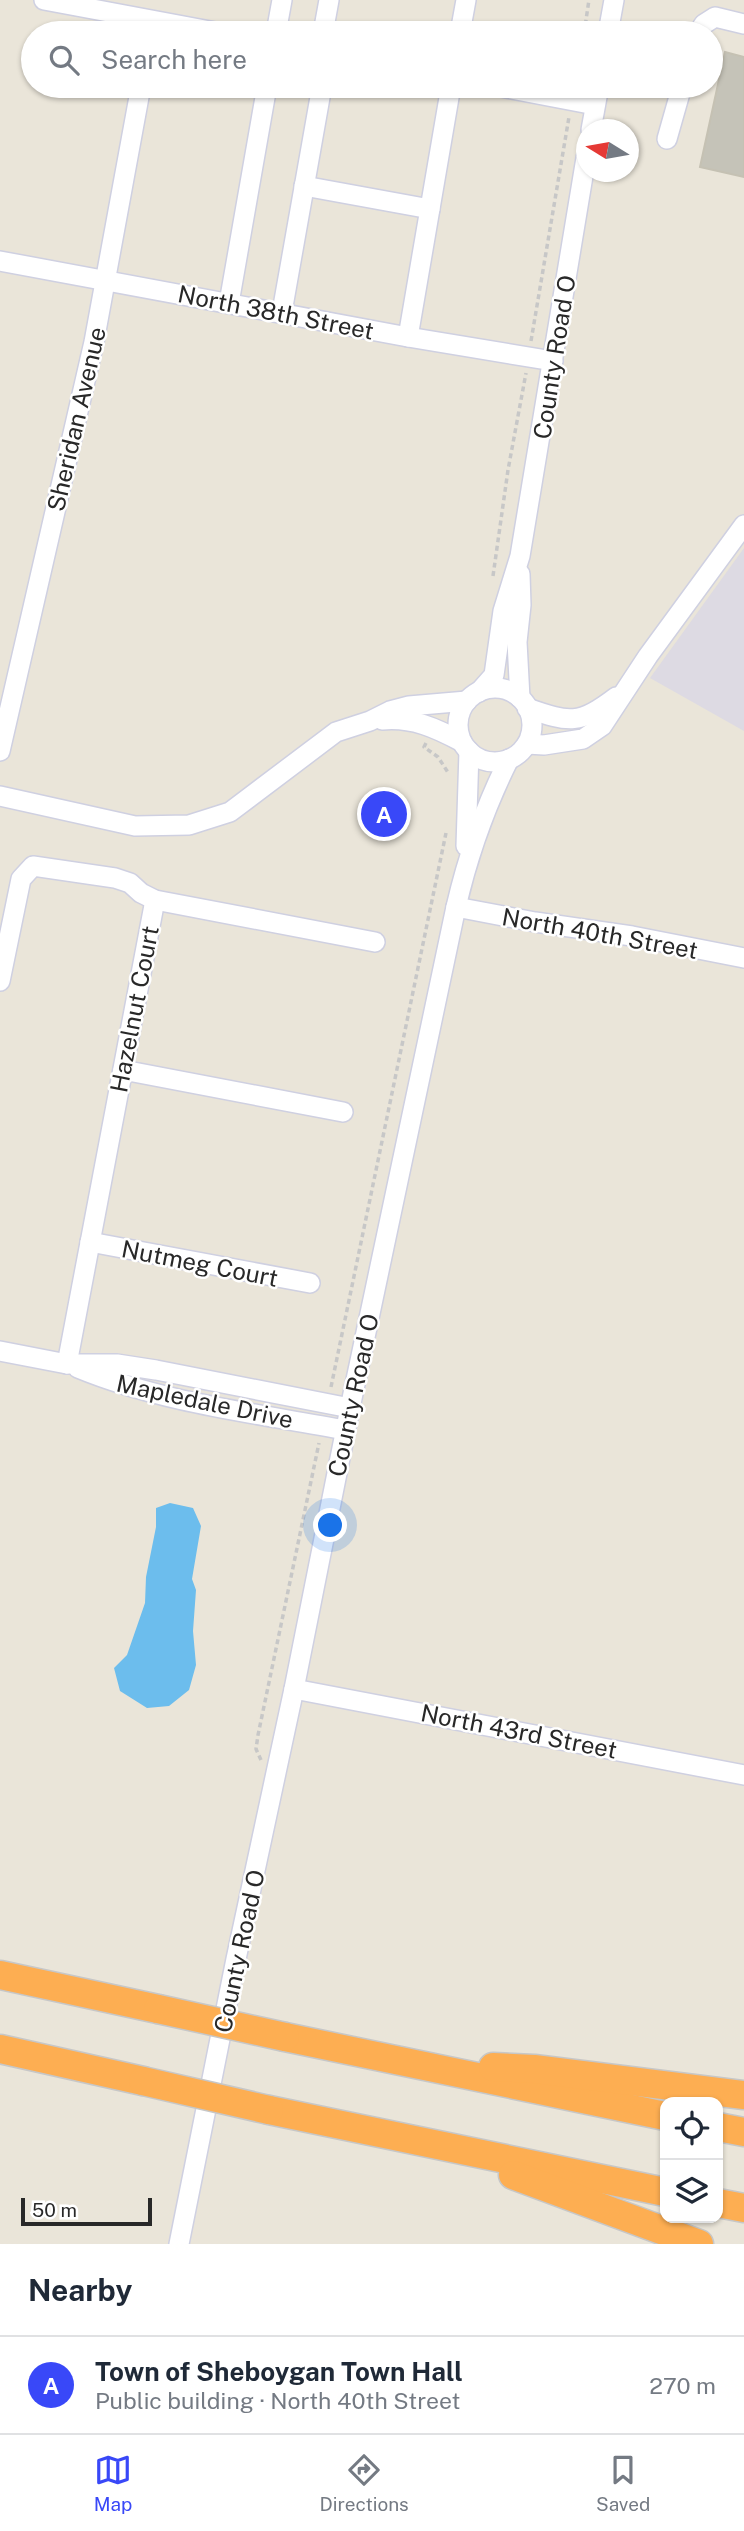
<!DOCTYPE html>
<html lang="en">
<head>
<meta charset="utf-8">
<style>
	body { margin:0; font-family:"Public Sans",sans-serif; background:#f2f2f3; color:#1f2937 }
	.controls { position:absolute; right:21px; bottom:21px; display:grid; overflow:hidden; border-radius:14px; box-shadow:0 2px 5px #0004 }
	.controls button { width:63px; height:63px; display:grid; place-items:center; padding:0; border:0; border-bottom:2px solid #e0e1e3; background:#fff; color:#1f2937; font:35px sans-serif }
	.compass { position:absolute; left:576px; top:119px; width:63px; height:63px; border-radius:50%; background:#fff; box-shadow:0 2px 5px #0004; rotate:281deg }
	.scale { position:absolute; left:21px; bottom:18px; width:131px; box-sizing:border-box; padding-left:7px; border:4px solid #282828; border-top:0; font-size:19px; line-height:24px; white-space:nowrap; color:#282828; -webkit-text-stroke:5px #fff; paint-order:stroke }
	.you { position:absolute; left:331px; top:1526px; width:24px; height:24px; margin:-18px; border:5px solid #fff; border-radius:50%; background:#1a73e8; box-shadow:0 0 0 10px #1a73e833 }
	.badge { display:grid; place-items:center; width:46px; height:46px; border-radius:50%; background:#3948f8; color:#fff; font-size:23px; font-weight:700 }
	.pin { position:absolute; translate:-50% -50%; border:4px solid #fff; box-shadow:0 2px 7px #0006 }
	.list { margin:0; padding:0; list-style:none }
	h2 { display:flex; justify-content:space-between; align-items:center; height:91px; margin:0; padding:0 28px; font-size:30px }
	h2 small { font-size:23px; font-weight:400; color:#747a83 }
	.list li { display:grid; grid-template-columns:46px 1fr auto; gap:21px; align-items:center; box-sizing:border-box; height:98px; padding:0 28px; border-top:2px solid #e0e1e3 }
	.list b { display:block; font-size:26px; white-space:nowrap }
	.list p { margin:0; font-size:23px; white-space:nowrap; color:#747a83 }
	.list em { font-size:23px; font-style:normal; color:#747a83 }
	.icon { flex:none; width:38px; height:38px; fill:none; stroke:currentColor; stroke-width:2; stroke-linecap:round; stroke-linejoin:round }
	.map { position:relative; flex:none; width:744px; height:2244px; overflow:hidden }
	.search { position:absolute; background:#fff; box-shadow:0 2px 5px #0004; left:21px; right:21px; top:21px; height:77px; display:flex; align-items:center; gap:18px; box-sizing:border-box; padding:0 24px; border-radius:38px; color:#747a83; font-size:26px }
	.sheet { height:189px; background:#fff }
	nav { display:flex; justify-content:space-around; align-items:center; box-sizing:border-box; height:98px; border-top:2px solid #e0e1e3; background:#fff; font-size:19px; color:#747a83 }
	nav a { display:grid; justify-items:center; gap:4px }
	nav .on { color:#3948f8 }
	.map>svg:first-child { display:block }
</style>
</head>
<body>
<div class="map">
<svg width="744" height="2244" viewBox="0 0 744 2244">
	<rect width="100%" height="100%" fill="#eae5d9"/>
	<!-- industrial -->
	<polygon fill="#dddae3" points="744,548 744,731 650,678"/>
	<!-- water -->
	<polygon fill="#6cbded" points="170,1503 193,1508 201,1526 192,1579 196,1590 193,1631 196,1665 189,1690 169,1706 147,1708 120,1691 114,1668 127,1655 145,1603 146,1577 156,1527 156,1508"/>
	<!-- building -->
	<polygon fill="#c5c3b8" stroke="#c5c1b3" stroke-width="2" points="725,52 744,57 744,177 700,167"/>
	<g fill="none" stroke-linecap="round" stroke-linejoin="round">
		<defs>
			<g id="minor">
				<polyline points="44,0 221,33"/>
				<polyline points="276,33 282,0"/>
				<polyline points="323,33 329,0"/>
				<polyline points="460,33 466,0"/>
				<polyline points="608,33 614,0"/>
				<polyline points="698,33 704,24 715,17 744,24"/>
				<polyline points="496,86 595,105"/>
				<polyline points="591,130 599,86"/>
				<polyline points="667,139 682,86"/>
				<polyline points="304,186 430,209"/>
				<polyline points="0,261 408,337 553,361"/>
				<polyline points="229,303 267,86"/>
				<polyline points="282,312 322,86"/>
				<polyline points="408,337 451,86"/>
				<circle cx="495" cy="725" r="37"/>
				<polyline points="479,692 494,675 503,611 520,556 586,158"/>
				<polyline points="520,698 517,642 521,605 520,574"/>
				<path d="M527 708C570 723 579 725 616 697"/>
				<path d="M382 720C412 717 436 728 462 742"/>
				<polyline points="527,744 544,745 583,739 602,726 648,656 744,525"/>
				<polyline points="0,751 94,342 141,86"/>
				<polyline points="0,796 135,826 189,825 230,812 336,732 370,721 390,711 409,706 467,701"/>
				<polyline points="466,846 469,751"/>
				<polyline points="456,907 535,922 632,936 744,958"/>
				<polyline points="0,981 21,879 33,866 115,878 130,883 141,893 155,900 375,942"/>
				<polyline points="123,1070 343,1112"/>
				<polyline points="90,1242 310,1283"/>
				<polyline points="0,1351 67,1364 117,1364 156,1370 350,1408"/>
				<polyline points="67,1364 155,900"/>
				<path d="M78 1368C163 1403 255 1413 345 1430"/>
				<polyline points="294,1689 744,1775"/>
				<path d="M179 2244 236 1959 294 1689 350 1408 456 907C468 855 485 807 509 759"/>
			</g>
			<g id="highway">
				<polyline points="0,1975 158,2009"/>
				<polyline points="285,2037 665,2116"/>
				<polyline points="0,2049 143,2081"/>
				<polyline points="493,2067 534,2069 744,2095"/>
				<polyline points="269,2110 665,2192"/>
				<polyline points="718,2127 744,2132"/>
				<polyline points="513,2175 699,2244"/>
				<polyline points="718,2203 744,2208"/>
			</g>
		</defs>
		<!-- minor casing -->
		<use href="#minor" stroke="#cfd0e1" stroke-width="22"/>
		<!-- highway casing -->
		<use href="#highway" stroke="#c7c7c7" stroke-width="31"/>
		<!-- path -->
		<g stroke="#c7c7c7" stroke-width="3.5" stroke-dasharray="5 3.5" stroke-linecap="butt">
			<polyline points="584,33 589,0"/>
			<polyline points="531,341 569,117"/>
			<polyline points="493,576 508,470 526,373"/>
			<polyline points="426,743 424,747 438,757 449,774"/>
			<polyline points="331,1387 446,833"/>
			<polyline points="261,1760 256,1749 258,1735 319,1443"/>
		</g>
		<!-- minor -->
		<use href="#minor" stroke="#fff" stroke-width="19"/>
		<!-- highway -->
		<use href="#highway" stroke="#fdae52" stroke-width="28"/>
		<defs>
			<g id="highway-bridge">
				<polyline points="158,2009 285,2037"/>
				<polyline points="143,2081 269,2110"/>
			</g>
		</defs>
		<!-- highway-bridge casing -->
		<use href="#highway-bridge" stroke="#c7c7c7" stroke-width="31" stroke-linecap="butt"/>
		<!-- highway-bridge -->
		<use href="#highway-bridge" stroke="#fdae52" stroke-width="28"/>
	</g>
	<g text-anchor="middle" dominant-baseline="central" stroke-width="5" stroke-linejoin="round" paint-order="stroke">
		<!-- street labels -->
		<g font-size="24" fill="#282828" stroke="#fff">
			<text transform="translate(276 312) rotate(11)">North 38th Street</text>
			<text transform="translate(554 357) rotate(-81)">County Road O</text>
			<text transform="translate(76 419) rotate(-77)">Sheridan Avenue</text>
			<text transform="translate(600 933) rotate(10)">North 40th Street</text>
			<text transform="translate(134 1009) rotate(-79)">Hazelnut Court</text>
			<text transform="translate(200 1263) rotate(11)">Nutmeg Court</text>
			<text transform="translate(353 1395) rotate(-78)">County Road O</text>
			<text transform="translate(205 1401) rotate(12)">Mapledale Drive</text>
			<text transform="translate(519 1731) rotate(11)">North 43rd Street</text>
			<text transform="translate(239 1951) rotate(-78)">County Road O</text>
		</g>
	</g>
</svg>
<div class="controls">
<button><svg class="icon" aria-label="locate" viewBox="0 0 24 24"><circle cx="12" cy="12" r="6"/><path d="M12 2v4M12 18v4M2 12h4M18 12h4"/></svg></button>
<button><svg class="icon" aria-label="layers" viewBox="0 0 24 24"><path d="M12 4l9 5-9 5-9-5zM3 14l9 5 9-5"/></svg></button>
</div>
<svg class="compass" viewBox="-18 -18 36 36"><path d="M0-13l5 13h-10z" fill="#e53935"/><path d="M0 13l5-13h-10z" fill="#747a83"/></svg>
<div class="scale">50 m</div>
<div class="you"></div>
<div class="pin badge" style="left:384px;top:814px">A</div>
<div class="search"><svg class="icon" aria-label="search" viewBox="0 0 24 24"><circle cx="10" cy="10" r="6"/><path d="M15 15l6 6"/></svg>Search here</div>
</div>
<section class="sheet">
<h2>Nearby<small></small></h2>
<ul class="list">
<li><span class="badge">A</span><div><b>Town of Sheboygan Town Hall</b><p>Public building · North 40th Street</p></div><em>270 m</em></li>
</ul>
</section>
<nav>
<a class="on"><svg class="icon" aria-label="map" viewBox="0 0 24 24"><path d="M3 6l6-2 6 2 6-2v14l-6 2-6-2-6 2zM9 4v14M15 6v14"/></svg>Map</a>
<a><svg class="icon" aria-label="directions" viewBox="0 0 24 24"><path d="M12 3l9 9-9 9-9-9zM9 14v-3h6M13 9l2 2-2 2"/></svg>Directions</a>
<a><svg class="icon" aria-label="saved" viewBox="0 0 24 24"><path d="M7 4h10v16l-5-4-5 4z"/></svg>Saved</a>
</nav>
</body>
</html>
